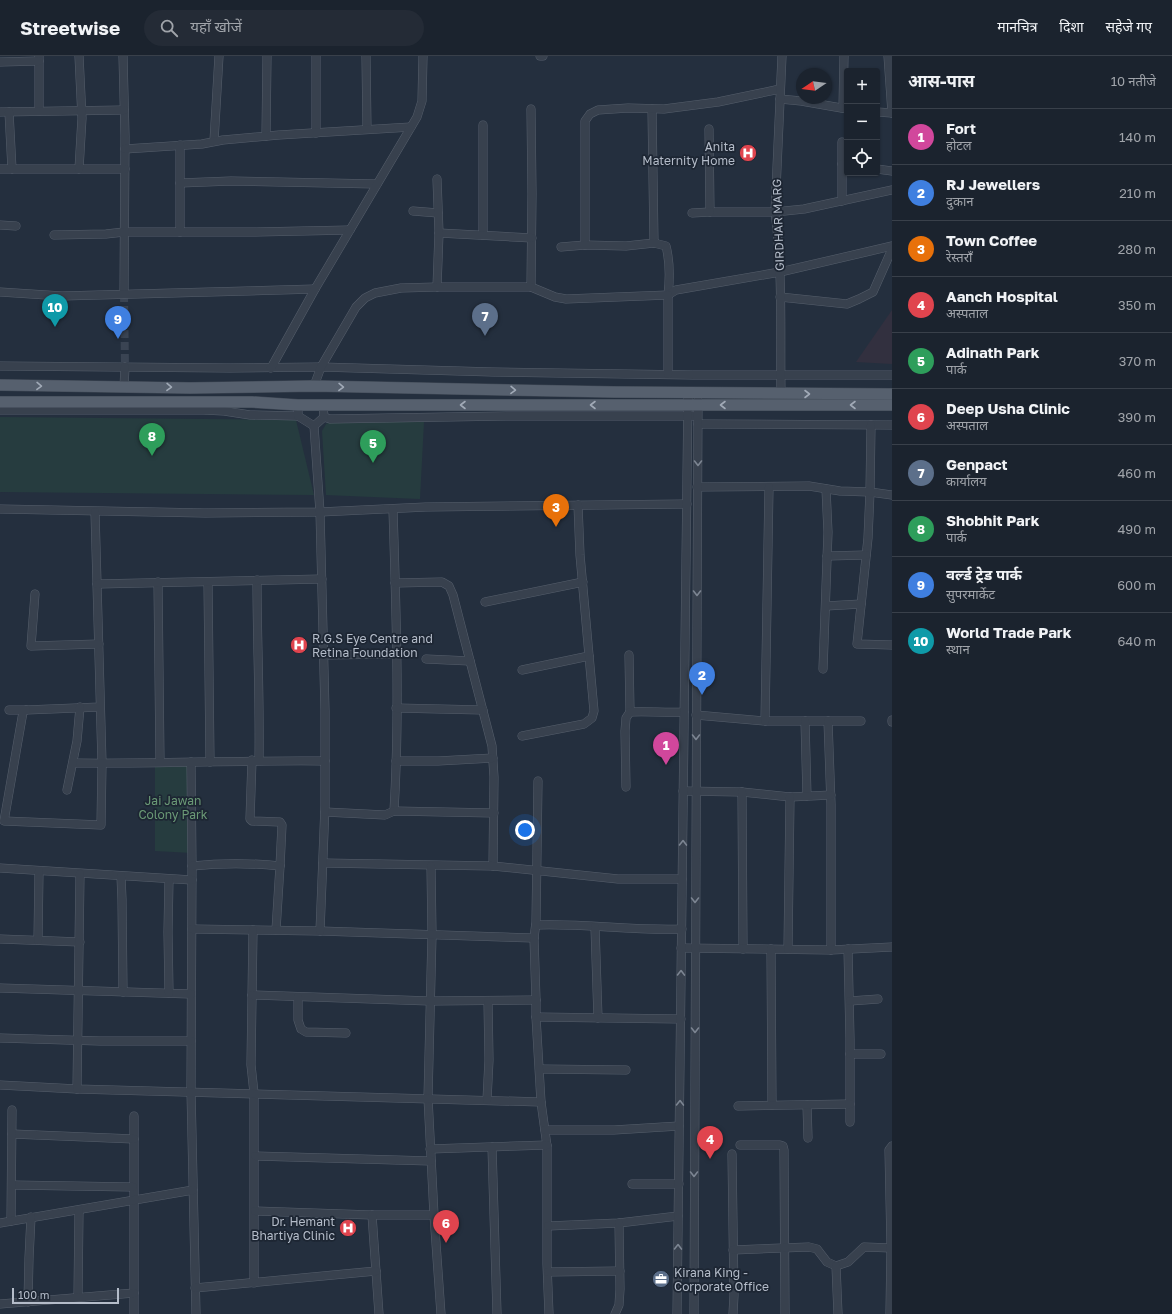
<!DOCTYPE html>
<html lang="hi">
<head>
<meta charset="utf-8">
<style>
	body { margin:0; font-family:"Golos Text","Noto Sans Devanagari",sans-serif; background:#242b36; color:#f1f3f6 }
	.controls { position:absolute; right:12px; top:12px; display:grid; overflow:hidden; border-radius:4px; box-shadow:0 1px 3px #0004 }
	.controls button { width:36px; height:36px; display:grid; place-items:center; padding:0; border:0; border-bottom:1px solid #39404a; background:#1b232e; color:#f1f3f6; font:20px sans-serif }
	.compass { position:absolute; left:796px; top:12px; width:36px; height:36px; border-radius:50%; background:#1b232e; box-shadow:0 1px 3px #0004; rotate:257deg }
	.scale { position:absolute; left:12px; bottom:10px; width:107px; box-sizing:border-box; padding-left:4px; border:2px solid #b4bcc9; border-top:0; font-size:11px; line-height:14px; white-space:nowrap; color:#b4bcc9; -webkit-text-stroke:3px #1d2633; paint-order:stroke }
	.you { position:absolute; left:525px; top:774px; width:14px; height:14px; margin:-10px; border:3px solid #fff; border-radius:50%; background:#1a73e8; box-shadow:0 0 0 6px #1a73e833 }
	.badge { display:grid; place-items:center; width:26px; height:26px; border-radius:50%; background:#8ab4f8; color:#fff; font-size:13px; font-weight:700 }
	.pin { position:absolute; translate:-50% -33px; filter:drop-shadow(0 1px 2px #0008) }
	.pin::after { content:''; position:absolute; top:21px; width:14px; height:12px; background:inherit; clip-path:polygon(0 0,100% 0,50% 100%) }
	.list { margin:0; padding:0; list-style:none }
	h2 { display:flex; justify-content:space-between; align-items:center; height:52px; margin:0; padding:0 16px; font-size:17px }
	h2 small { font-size:13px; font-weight:400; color:#a0a4aa }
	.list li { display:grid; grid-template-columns:26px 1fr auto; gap:12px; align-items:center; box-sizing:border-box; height:56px; padding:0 16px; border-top:1px solid #39404a }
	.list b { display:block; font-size:15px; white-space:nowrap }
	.list p { margin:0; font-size:13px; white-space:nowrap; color:#a0a4aa }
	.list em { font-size:13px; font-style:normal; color:#a0a4aa }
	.icon { flex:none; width:22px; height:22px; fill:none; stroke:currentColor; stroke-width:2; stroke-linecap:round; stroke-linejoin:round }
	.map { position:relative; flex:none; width:892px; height:1258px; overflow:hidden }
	header { display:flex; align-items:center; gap:24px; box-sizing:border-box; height:56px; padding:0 20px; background:#1b232e; border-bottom:1px solid #39404a }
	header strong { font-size:19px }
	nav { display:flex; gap:22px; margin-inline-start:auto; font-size:14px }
	.search { width:280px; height:36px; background:#242b36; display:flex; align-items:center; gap:10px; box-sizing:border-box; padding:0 14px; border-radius:22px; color:#a0a4aa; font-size:15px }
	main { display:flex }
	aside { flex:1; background:#1b232e }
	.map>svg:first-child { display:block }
</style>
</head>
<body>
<header>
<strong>Streetwise</strong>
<div class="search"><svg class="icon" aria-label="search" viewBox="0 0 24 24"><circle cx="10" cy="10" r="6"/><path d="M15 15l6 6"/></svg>यहाँ खोजें</div>
<nav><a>मानचित्र</a><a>दिशा</a><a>सहेजे गए</a></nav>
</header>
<main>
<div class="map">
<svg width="892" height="1258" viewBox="0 0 892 1258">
	<rect width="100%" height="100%" fill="#242f3e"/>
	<!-- medical -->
	<polygon fill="#32303f" points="892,254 892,308 856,306"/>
	<!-- green -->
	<g fill="#263c3f">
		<polygon points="0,361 296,364 314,439 0,436"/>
		<polygon points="330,366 424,366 420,443 326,439 322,375 326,368"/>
		<polygon points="155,706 191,706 192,797 155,795"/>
	</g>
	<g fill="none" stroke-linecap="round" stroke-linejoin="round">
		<!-- minor-tunnel -->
		<polyline stroke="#3a4453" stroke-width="8" stroke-dasharray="8 4" stroke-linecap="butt" points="124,238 125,311"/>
		<defs>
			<g id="minor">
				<polyline points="39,0 39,55"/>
				<polyline points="123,0 125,80 124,238"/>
				<polyline points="316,0 316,77"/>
				<polyline points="366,0 367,73"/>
				<polyline points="540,0 543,0"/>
				<polyline points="888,0 892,57"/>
				<polyline points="0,6 39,5"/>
				<polyline points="780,43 801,45 847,53"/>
				<polyline points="843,52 844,0"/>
				<polyline points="531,53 532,138 531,231"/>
				<polyline points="652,53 654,187"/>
				<polyline points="0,56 124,54"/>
				<polyline points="9,56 12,113"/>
				<polyline points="877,56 892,57"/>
				<polyline points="483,69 483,179"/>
				<polyline points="709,73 710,156 775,156 804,153 892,134"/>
				<polyline points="266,80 267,0"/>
				<polyline points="214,85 219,0"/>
				<polyline points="125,93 202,88 223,84 279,79 411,71"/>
				<polyline points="842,108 842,86"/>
				<polyline points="0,113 125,113"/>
				<polyline points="79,113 82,62 79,0"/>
				<polyline points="877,113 892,115"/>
				<polyline points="180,127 231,125 377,128"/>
				<polyline points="842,145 842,108 847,109"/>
				<polyline points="413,155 438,157"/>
				<polyline points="692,157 710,156"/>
				<polyline points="0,169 16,170"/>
				<polyline points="180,176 180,89"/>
				<polyline points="439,177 532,182"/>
				<polyline points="54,179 106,178 124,176 256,176 350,174"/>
				<polyline points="585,189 585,65 590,58 598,54 628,52 664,53 718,46 780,33"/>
				<path d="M561 191 585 189 626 190 654 187 666 190C670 206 670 222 668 239"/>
				<polyline points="437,231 439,177 437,123"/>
				<polyline points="0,236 62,240 315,233"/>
				<polyline points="668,239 676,234 780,216 892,190"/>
				<polyline points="780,241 847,248 859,243 873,236 892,193"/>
				<polyline points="0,310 230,312 321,311 493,316 693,319 892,319"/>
				<polyline points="271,312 315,233 417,61 422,45 423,0"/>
				<polyline points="314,330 321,311 356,251 365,242 375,237 401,232 437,231 531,231 555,241 566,243 668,239 668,318"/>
				<polyline points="124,331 125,311"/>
				<path d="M781 337C780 277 783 216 775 156L782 0"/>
				<polyline points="0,354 203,354 224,355 250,359 298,360"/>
				<polyline points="298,355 298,360 314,370"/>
				<polyline points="324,361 330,363 506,360 693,360"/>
				<polyline points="698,368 892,369"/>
				<polyline points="871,369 870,436 868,482 857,588 892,589"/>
				<polyline points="697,431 809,430 840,435 870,436 892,439"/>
				<polyline points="0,453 205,457 320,456 426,451 687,448"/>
				<path d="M393 453C396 554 400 655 394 755"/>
				<polyline points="95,456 102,707 101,769 4,765 23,656 26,654 100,651"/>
				<polyline points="827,500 866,499"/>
				<path d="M257 524C257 584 260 644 259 704"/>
				<polyline points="158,526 160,706"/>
				<polyline points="208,526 210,706"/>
				<polyline points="395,527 442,526 449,530 453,539 492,690 494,721 493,810"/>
				<polyline points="97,528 322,523"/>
				<polyline points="35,538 31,590 99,588"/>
				<polyline points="485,546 583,526"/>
				<polyline points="826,550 861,548"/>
				<polyline points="324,599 396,598"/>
				<polyline points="629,599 630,656"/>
				<polyline points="426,603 470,605"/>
				<polyline points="823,613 828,476 826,433"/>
				<polyline points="522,614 589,600"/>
				<polyline points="396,652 483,654"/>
				<polyline points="9,654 26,654"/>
				<polyline points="696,659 765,665 861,665"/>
				<polyline points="892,664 892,666"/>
				<polyline points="765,665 769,431"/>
				<polyline points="805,665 807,740"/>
				<polyline points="828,665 831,748 831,894"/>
				<polyline points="522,680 584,668 592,662 594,655 580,499 578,449"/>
				<polyline points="252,704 250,763 252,765 280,766 282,769 280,810"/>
				<polyline points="396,705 438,705 493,702"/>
				<polyline points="191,706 192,810 191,1035 196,1258"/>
				<path d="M73 707C157 708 241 704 325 705"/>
				<path d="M626 731 625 675 626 662 630 656C648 655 666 657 684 656"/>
				<polyline points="67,734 77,685 80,651"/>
				<polyline points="683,735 742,736 790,741 831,739"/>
				<polyline points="742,736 743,893"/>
				<polyline points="325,756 385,759 394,755 494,757"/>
				<polyline points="323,807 493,810 618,823 682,823"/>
				<path d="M192 810C221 807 251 807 280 810L276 874"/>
				<polyline points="431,810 432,879 428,1042 434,1159 441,1258"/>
				<polyline points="0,812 192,824"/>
				<polyline points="121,820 122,844 123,936"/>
				<path d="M536 869C584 867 633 875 682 873"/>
				<polyline points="595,871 598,962"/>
				<polyline points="192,873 320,875 534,882"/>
				<polyline points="253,874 251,1009 254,1037 254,1227"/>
				<polyline points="320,875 325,750 325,655 320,456 314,370 324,361 323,349"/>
				<polyline points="0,883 80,886"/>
				<polyline points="38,884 39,815"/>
				<polyline points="681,892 831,894 892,891"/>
				<polyline points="771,893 772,1049"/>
				<polyline points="788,893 790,741"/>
				<polyline points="848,893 850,983 850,1066"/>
				<polyline points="0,932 191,938"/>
				<polyline points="169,937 168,876 169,823"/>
				<polyline points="252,939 430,945 536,944"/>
				<polyline points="298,941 298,964 301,973 306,976 346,977"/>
				<polyline points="850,945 878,943"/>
				<polyline points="536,961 681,963"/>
				<polyline points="0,982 100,985 191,985"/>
				<polyline points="850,998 881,998"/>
				<polyline points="540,1013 626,1014"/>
				<polyline points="0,1029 77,1033 541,1046 536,961 536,944 534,882 536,866 538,725"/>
				<polyline points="77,1033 80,818"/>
				<polyline points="487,1044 489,1004 488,945"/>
				<polyline points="541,1046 547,1090 547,1208 549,1258"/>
				<polyline points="807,1049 808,1082"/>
				<polyline points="738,1050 850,1048"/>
				<polyline points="134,1060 134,1258"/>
				<polyline points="545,1074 614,1074 679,1070"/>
				<polyline points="12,1078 134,1083"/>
				<polyline points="740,1089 780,1089 783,1090 784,1094 785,1258"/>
				<polyline points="492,1091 497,1258"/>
				<polyline points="430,1093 547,1089"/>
				<polyline points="732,1098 734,1239 733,1258"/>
				<polyline points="255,1100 431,1105"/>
				<polyline points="632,1128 679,1128"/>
				<polyline points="12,1129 133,1131"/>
				<polyline points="255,1155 372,1159 434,1159"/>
				<polyline points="372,1159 379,1258"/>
				<polyline points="11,1165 12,1054"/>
				<polyline points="0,1167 193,1134"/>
				<polyline points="548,1170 619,1167 678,1160"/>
				<polyline points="733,1194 809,1191 817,1193 827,1206 836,1210 848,1206 864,1191 892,1192"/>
				<polyline points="836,1210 838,1258"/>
				<polyline points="548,1216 620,1215"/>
				<polyline points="195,1232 376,1215"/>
				<polyline points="78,1241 79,1154"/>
				<polyline points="28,1246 29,1202 31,1161"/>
				<polyline points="0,1248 134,1237"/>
				<polyline points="615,1258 619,1249 620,1233 619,1167"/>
				<polyline points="677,1258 688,337"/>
				<polyline points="694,1258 698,345"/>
				<polyline points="890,1258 891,1190 889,1094 892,1090"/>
			</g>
			<g id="major">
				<polyline points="0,329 190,332 314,330 614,336 892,338"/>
				<polyline points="0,346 252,346 298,349 892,349"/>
			</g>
		</defs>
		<!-- minor casing -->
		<use href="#minor" stroke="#565f6c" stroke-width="9"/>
		<!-- major casing -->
		<use href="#major" stroke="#414a57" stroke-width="12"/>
		<!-- minor -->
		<use href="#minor" stroke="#38414e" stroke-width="8"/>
		<!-- major -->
		<use href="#major" stroke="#56606e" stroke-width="11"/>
	</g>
	<!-- one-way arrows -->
	<defs><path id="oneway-chevron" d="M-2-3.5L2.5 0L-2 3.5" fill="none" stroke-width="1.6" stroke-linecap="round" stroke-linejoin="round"/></defs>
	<g stroke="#a1aab7">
		<use href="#oneway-chevron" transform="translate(39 330) rotate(1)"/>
		<use href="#oneway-chevron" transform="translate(169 331) rotate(1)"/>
		<use href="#oneway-chevron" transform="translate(341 331) rotate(1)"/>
		<use href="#oneway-chevron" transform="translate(513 334) rotate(1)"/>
		<use href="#oneway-chevron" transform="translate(807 338)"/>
		<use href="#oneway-chevron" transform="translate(463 349) rotate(-180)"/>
		<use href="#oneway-chevron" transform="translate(593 349) rotate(-180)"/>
		<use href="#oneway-chevron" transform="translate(723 349) rotate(180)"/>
		<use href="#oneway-chevron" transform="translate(853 349) rotate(180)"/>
	</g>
	<g stroke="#7c8592">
		<use href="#oneway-chevron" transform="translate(698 407) rotate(90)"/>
		<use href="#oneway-chevron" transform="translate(697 537) rotate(90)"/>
		<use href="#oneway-chevron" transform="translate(696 681) rotate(90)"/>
		<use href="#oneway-chevron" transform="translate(683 787) rotate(-89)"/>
		<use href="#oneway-chevron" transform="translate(695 844) rotate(90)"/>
		<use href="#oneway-chevron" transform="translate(681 917) rotate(-89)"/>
		<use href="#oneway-chevron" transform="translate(695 974) rotate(90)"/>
		<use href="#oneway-chevron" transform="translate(680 1047) rotate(-89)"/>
		<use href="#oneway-chevron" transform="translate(694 1118) rotate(90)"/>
		<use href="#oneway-chevron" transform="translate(678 1191) rotate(-89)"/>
	</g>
	<!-- icons -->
	<defs>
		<symbol id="hospital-disc" viewBox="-11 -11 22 22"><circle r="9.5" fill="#e0444e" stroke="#1d2633"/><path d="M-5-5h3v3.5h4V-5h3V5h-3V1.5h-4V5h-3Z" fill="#fff"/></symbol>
		<symbol id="office-disc" viewBox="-11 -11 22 22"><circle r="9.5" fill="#5c6f8a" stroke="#1d2633"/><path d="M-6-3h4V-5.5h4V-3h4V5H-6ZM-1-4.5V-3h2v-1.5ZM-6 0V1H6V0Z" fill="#fff"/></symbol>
	</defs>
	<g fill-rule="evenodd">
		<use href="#hospital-disc" x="738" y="87" width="20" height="20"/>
		<use href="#hospital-disc" x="289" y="579" width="20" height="20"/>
		<use href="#hospital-disc" x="338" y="1162" width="20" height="20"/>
		<use href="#office-disc" x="651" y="1213" width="20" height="20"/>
	</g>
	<g text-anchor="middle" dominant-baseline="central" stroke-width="3.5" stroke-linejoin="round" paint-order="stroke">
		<!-- poi labels -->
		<g font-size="12" fill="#b4bcc9" stroke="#1d2633" text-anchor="end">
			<text x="735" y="90">Anita<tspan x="735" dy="14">Maternity Home</tspan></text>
			<text x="312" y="582" text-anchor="start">R.G.S Eye Centre and<tspan x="312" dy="14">Retina Foundation</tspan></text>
			<text x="335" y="1165">Dr. Hemant<tspan x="335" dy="14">Bhartiya Clinic</tspan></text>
			<text x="674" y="1216" text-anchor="start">Kirana King -<tspan x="674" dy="14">Corporate Office</tspan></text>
		</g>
		<!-- street labels -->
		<g font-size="12" fill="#b4bcc9" stroke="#1d2633">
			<text transform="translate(778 169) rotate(-92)">GIRDHAR MARG</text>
		</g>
		<!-- park labels -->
		<g font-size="12" fill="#6b9a76" stroke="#1d2633">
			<text x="173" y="744">Jai Jawan<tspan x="173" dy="14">Colony Park</tspan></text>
		</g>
	</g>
</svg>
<div class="controls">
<button>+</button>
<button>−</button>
<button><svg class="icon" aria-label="locate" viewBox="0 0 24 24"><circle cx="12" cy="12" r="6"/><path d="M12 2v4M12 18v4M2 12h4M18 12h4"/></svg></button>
</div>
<svg class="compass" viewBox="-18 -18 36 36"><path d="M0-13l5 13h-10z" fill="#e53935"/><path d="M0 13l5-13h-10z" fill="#a0a4aa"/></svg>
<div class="scale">100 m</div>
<div class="you"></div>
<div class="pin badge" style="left:666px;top:709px;background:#d1479c">1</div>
<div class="pin badge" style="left:702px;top:639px;background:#3f7fe0">2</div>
<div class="pin badge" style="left:556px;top:471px;background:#e8710a">3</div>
<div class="pin badge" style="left:710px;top:1103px;background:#e0444e">4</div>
<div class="pin badge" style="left:373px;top:407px;background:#2e9e5b">5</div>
<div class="pin badge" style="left:446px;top:1187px;background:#e0444e">6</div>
<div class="pin badge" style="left:485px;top:280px;background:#5c6f8a">7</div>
<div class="pin badge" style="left:152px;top:400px;background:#2e9e5b">8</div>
<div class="pin badge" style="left:118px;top:283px;background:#3f7fe0">9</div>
<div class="pin badge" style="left:55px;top:271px;background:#0f9aa8">10</div>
</div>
<aside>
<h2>आस-पास<small>10 नतीजे</small></h2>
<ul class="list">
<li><span class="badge" style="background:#d1479c">1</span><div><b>Fort</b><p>होटल</p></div><em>140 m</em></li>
<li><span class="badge" style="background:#3f7fe0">2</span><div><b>RJ Jewellers</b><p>दुकान</p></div><em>210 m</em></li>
<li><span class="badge" style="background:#e8710a">3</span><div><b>Town Coffee</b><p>रेस्तराँ</p></div><em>280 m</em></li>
<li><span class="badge" style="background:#e0444e">4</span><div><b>Aanch Hospital</b><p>अस्पताल</p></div><em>350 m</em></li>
<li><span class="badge" style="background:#2e9e5b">5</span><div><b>Adinath Park</b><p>पार्क</p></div><em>370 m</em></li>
<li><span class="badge" style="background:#e0444e">6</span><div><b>Deep Usha Clinic</b><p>अस्पताल</p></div><em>390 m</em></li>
<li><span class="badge" style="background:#5c6f8a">7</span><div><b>Genpact</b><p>कार्यालय</p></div><em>460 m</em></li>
<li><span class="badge" style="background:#2e9e5b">8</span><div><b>Shobhit Park</b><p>पार्क</p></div><em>490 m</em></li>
<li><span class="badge" style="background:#3f7fe0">9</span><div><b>वर्ल्ड ट्रेड पार्क</b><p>सुपरमार्केट</p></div><em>600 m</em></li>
<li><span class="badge" style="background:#0f9aa8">10</span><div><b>World Trade Park</b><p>स्थान</p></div><em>640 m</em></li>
</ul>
</aside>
</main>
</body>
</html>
